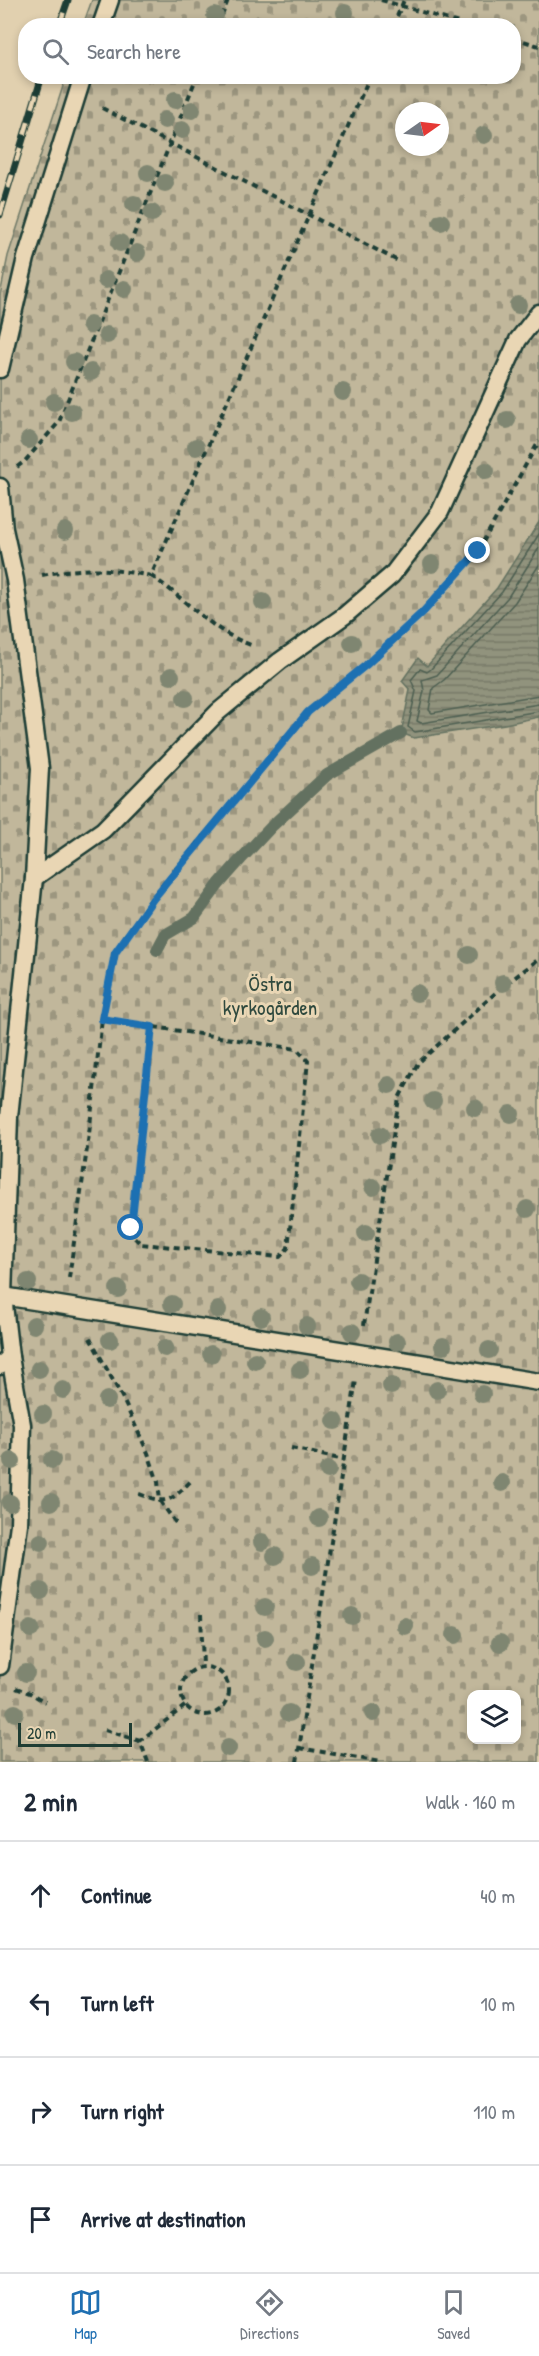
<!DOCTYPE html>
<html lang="en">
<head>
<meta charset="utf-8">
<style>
	body { margin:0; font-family:"Patrick Hand",sans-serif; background:#f2f2f3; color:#1f2937 }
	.controls { position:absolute; right:18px; bottom:18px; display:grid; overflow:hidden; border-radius:12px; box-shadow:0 3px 9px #0003 }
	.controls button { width:54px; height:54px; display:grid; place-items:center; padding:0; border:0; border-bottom:2px solid #e0e1e3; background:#fff; color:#1f2937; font:30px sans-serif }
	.compass { position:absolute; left:395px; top:102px; width:54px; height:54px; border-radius:50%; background:#fff; box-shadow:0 3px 9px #0003; rotate:76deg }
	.scale { position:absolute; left:18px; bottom:15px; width:114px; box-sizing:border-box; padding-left:6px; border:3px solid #1f3d34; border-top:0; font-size:16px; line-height:21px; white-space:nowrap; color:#1f3d34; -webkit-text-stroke:4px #e9d6b4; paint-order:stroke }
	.stop { position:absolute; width:18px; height:18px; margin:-14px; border:4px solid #1f6fb2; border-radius:50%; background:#fff }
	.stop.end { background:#1f6fb2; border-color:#fff; box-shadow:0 2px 6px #0008 }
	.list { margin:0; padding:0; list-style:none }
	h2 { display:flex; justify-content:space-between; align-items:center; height:78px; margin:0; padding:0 24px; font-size:26px }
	h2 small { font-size:20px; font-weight:400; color:#747a83 }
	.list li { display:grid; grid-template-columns:39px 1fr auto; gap:18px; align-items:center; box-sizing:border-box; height:108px; padding:0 24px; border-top:2px solid #e0e1e3 }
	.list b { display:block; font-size:22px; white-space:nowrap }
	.list em { font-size:20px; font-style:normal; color:#747a83 }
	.icon { flex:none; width:33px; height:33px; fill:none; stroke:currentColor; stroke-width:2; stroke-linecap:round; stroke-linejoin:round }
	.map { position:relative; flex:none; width:539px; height:1762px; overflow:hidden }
	.search { position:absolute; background:#fff; box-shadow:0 3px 9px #0003; left:18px; right:18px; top:18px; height:66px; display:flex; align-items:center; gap:15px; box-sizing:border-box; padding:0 21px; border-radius:24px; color:#747a83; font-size:22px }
	.sheet { height:510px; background:#fff }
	nav { display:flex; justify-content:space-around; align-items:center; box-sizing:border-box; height:84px; border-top:2px solid #e0e1e3; background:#fff; font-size:16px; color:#747a83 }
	nav a { display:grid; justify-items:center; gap:3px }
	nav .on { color:#1f6fb2 }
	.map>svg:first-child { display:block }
</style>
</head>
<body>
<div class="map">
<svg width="539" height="1762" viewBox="0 0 539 1762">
	<defs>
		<pattern id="cemetery-stones" width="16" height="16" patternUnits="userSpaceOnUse" patternTransform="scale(1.5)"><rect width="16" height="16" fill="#c1b79b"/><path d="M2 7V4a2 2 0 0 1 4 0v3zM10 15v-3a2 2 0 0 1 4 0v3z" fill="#9c967f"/></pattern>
		<pattern id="water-rules" width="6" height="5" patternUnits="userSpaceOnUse" patternTransform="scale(1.5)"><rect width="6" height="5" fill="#91937d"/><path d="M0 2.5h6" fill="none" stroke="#767967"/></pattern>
	</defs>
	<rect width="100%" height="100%" fill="#e1d0af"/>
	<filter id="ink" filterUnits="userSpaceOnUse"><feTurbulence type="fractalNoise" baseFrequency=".0167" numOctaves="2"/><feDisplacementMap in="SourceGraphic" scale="12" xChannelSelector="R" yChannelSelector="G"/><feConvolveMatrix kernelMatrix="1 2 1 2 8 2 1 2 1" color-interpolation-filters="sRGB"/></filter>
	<g filter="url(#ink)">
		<!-- cemetery -->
		<path fill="url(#cemetery-stones)" stroke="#707a68" stroke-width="1.5" fill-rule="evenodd" d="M92 0H539V1762H0V295L8 256 66 77 514 76V26L83 25ZM404 111H440V147H404ZM472 1694H516V1740H472Z"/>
		<!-- water -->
		<polygon fill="url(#water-rules)" stroke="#637160" stroke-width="1.5" points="539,522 539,717 505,724 414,738 401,733 410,690 402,681 418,658 427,666 497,588"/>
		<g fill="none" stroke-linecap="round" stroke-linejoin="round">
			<!-- shore -->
			<g stroke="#4d5f51" stroke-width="1.5">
				<polyline points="539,534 502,592 431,669 427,672 420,669 411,680 416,691 408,727 415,732 539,711"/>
				<polyline points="539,548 508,597 437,675 422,680 424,691 417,721 421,723 539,704"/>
				<polyline points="539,565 515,602 444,680 433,688 429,710 432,713 539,695"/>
			</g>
			<!-- stream -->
			<polyline stroke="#637160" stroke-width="12" points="157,950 165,935 194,918 219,884 241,859 273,825 327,775 401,733"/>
			<defs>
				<g id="lane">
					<polyline points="101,26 110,0"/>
					<polyline points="0,369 26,258 83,76"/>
					<polyline points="0,487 4,529 15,580 40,768 34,878 9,1117 3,1296 10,1357 0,1366"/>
					<polyline points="34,878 103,830 218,712 280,661 344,616 392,575 440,512 518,340 539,313"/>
					<polyline points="3,1296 539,1382"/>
					<polyline points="0,1666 19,1524 22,1425 10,1357"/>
				</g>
			</defs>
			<!-- lane casing -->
			<use href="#lane" stroke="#1f3d34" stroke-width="21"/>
			<!-- path -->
			<g stroke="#1f3d34" stroke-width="4" stroke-dasharray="6 4.5" stroke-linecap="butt">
				<polyline points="381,0 469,26"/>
				<polyline points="218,26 228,0"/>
				<polyline points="393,26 404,0"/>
				<polyline points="514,38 539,46"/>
				<polyline points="102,108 400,262"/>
				<polyline points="17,467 25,461 59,422 197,76"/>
				<path d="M42 575C83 567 111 568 151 576L370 76"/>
				<path d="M151 576C187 599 212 633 254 646"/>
				<polyline points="102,1019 297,1049 308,1061 288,1248 280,1257 141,1244 134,1237 131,1228 152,1027"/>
				<polyline points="69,1278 89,1134 102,1019 115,953 152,899 308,712 366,665 424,611 478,551 539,441"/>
				<polyline points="364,1325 399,1098 418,1063 501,988 539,959"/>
				<polyline points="90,1338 122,1397 148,1453 158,1482 160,1501 178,1526"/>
				<polyline points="291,1448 344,1460"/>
				<path d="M139 1494C169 1505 169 1502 191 1481"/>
				<polyline points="201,1614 203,1666"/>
				<circle cx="205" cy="1691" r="24"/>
				<polyline points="16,1688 30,1693 45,1702"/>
				<polyline points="105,1730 140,1741"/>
				<polyline points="299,1748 381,1762"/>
				<polyline points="148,1762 140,1741 186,1705"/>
				<polyline points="297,1762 356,1380"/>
			</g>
			<!-- lane -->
			<use href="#lane" stroke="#e9d6b4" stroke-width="16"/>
			<defs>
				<g id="rail">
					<polyline points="59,26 68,0"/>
					<polyline points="0,215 42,76"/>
				</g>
			</defs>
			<!-- rail casing -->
			<use href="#rail" stroke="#1f3d34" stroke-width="7"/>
			<!-- rail -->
			<use href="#rail" stroke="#e9d6b4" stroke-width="4.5" stroke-dasharray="14" stroke-linecap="butt"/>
		</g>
		<!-- trees -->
		<g fill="#7f8671">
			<circle cx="345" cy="13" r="9"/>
			<circle cx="215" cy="16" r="9"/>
			<circle cx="175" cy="100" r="9"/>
			<circle cx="192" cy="110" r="9"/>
			<circle cx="165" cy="120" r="9"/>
			<circle cx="182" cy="130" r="9"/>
			<circle cx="484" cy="135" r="9"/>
			<circle cx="148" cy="173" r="9"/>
			<circle cx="165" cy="183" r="9"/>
			<circle cx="134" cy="204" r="9"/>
			<circle cx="152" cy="213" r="9"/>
			<circle cx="441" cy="222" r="9"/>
			<circle cx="120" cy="243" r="9"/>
			<circle cx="137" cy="253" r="9"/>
			<circle cx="106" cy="280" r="9"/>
			<circle cx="124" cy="289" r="9"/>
			<circle cx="518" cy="305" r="9"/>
			<circle cx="90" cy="325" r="9"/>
			<circle cx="107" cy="335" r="9"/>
			<circle cx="74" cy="362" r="9"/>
			<circle cx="91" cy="372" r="9"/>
			<circle cx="343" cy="392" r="9"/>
			<circle cx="54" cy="402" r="9"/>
			<circle cx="72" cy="412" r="9"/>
			<circle cx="507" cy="420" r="9"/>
			<circle cx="29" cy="440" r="9"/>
			<circle cx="196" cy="447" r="9"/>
			<circle cx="486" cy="471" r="9"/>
			<circle cx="65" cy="531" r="9"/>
			<circle cx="432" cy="564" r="9"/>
			<circle cx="263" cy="602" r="9"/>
			<circle cx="352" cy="643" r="9"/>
			<circle cx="171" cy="676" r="9"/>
			<circle cx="185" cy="698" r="9"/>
			<circle cx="469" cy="955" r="9"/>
			<circle cx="503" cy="983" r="9"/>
			<circle cx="417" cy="993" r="9"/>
			<circle cx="389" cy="1085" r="9"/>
			<circle cx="433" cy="1101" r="9"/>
			<circle cx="475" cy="1108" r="9"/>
			<circle cx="511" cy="1114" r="9"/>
			<circle cx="380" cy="1135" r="9"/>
			<circle cx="373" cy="1187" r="9"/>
			<circle cx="527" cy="1209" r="9"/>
			<circle cx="366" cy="1233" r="9"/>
			<circle cx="358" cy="1281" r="9"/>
			<circle cx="28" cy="1282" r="9"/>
			<circle cx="118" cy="1289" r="9"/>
			<circle cx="172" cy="1304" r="9"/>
			<circle cx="218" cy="1310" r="9"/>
			<circle cx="261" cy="1317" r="9"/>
			<circle cx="34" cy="1325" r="9"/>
			<circle cx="307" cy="1326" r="9"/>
			<circle cx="352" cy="1332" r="9"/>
			<circle cx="110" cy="1340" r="9"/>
			<circle cx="397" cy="1342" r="9"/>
			<circle cx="443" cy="1346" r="9"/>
			<circle cx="165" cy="1348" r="9"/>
			<circle cx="489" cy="1350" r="9"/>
			<circle cx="211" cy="1354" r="9"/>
			<circle cx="255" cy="1361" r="9"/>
			<circle cx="39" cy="1369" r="9"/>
			<circle cx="300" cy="1370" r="9"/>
			<circle cx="391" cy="1386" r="9"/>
			<circle cx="63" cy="1390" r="9"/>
			<circle cx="437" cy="1390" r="9"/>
			<circle cx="482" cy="1394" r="9"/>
			<circle cx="107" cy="1400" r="9"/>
			<circle cx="43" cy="1414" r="9"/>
			<circle cx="335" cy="1421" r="9"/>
			<circle cx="52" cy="1460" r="9"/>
			<circle cx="12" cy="1461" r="9"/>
			<circle cx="328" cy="1470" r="9"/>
			<circle cx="502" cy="1483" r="9"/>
			<circle cx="51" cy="1502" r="9"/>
			<circle cx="10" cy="1503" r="9"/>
			<circle cx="319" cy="1518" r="9"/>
			<circle cx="41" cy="1542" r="9"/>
			<circle cx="262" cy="1542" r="9"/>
			<circle cx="275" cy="1556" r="9"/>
			<circle cx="312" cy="1566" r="9"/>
			<circle cx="41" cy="1591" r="9"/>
			<circle cx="265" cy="1607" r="9"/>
			<circle cx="352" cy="1616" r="9"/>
			<circle cx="405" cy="1626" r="9"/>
			<circle cx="31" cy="1629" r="9"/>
			<circle cx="455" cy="1635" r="9"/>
			<circle cx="265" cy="1638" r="9"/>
			<circle cx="500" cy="1643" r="9"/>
			<circle cx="297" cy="1662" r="9"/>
			<circle cx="26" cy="1673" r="9"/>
			<circle cx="15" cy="1713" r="9"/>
			<circle cx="289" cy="1713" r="9"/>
			<circle cx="373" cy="1713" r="9"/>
			<circle cx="228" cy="1748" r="9"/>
		</g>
	</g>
	<g fill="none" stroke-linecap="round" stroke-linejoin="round" filter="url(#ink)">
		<!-- route -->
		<polyline stroke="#1f6fb2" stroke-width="8" points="131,1228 152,1027 102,1019 115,953 153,899 308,712 366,665 424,611 478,551"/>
	</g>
	<g text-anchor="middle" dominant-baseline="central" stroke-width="6" stroke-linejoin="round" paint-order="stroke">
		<!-- park labels -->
		<g font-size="21" fill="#2f493e" stroke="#e9d6b4">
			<text x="270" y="983">Östra<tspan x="270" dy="24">kyrkogården</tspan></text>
		</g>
	</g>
</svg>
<div class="controls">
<button><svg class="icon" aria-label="layers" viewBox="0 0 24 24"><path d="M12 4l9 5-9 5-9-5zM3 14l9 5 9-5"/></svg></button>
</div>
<svg class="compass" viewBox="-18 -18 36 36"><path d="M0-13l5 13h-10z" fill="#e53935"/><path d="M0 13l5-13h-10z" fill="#747a83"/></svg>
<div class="scale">20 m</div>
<div class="stop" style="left:131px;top:1228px"></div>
<div class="stop end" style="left:478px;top:551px"></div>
<div class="search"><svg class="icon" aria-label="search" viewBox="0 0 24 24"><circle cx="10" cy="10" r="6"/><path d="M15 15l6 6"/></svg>Search here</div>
</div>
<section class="sheet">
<h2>2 min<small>Walk · 160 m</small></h2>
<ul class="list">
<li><svg class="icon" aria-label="ahead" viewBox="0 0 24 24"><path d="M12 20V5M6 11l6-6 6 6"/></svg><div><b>Continue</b></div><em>40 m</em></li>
<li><svg class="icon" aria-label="left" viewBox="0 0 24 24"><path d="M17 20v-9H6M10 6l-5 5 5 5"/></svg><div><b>Turn left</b></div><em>10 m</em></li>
<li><svg class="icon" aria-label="right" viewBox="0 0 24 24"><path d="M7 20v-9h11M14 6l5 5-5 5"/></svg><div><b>Turn right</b></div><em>110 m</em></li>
<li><svg class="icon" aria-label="arrive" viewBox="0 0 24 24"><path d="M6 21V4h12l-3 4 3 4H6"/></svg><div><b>Arrive at destination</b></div></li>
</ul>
</section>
<nav>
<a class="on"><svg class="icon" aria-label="map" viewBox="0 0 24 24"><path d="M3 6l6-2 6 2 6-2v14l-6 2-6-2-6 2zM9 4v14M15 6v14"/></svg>Map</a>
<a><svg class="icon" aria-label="directions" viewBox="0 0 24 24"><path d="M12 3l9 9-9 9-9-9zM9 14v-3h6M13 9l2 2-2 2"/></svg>Directions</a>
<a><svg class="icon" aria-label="saved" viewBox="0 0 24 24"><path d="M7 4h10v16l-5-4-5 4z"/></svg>Saved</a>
</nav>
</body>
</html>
